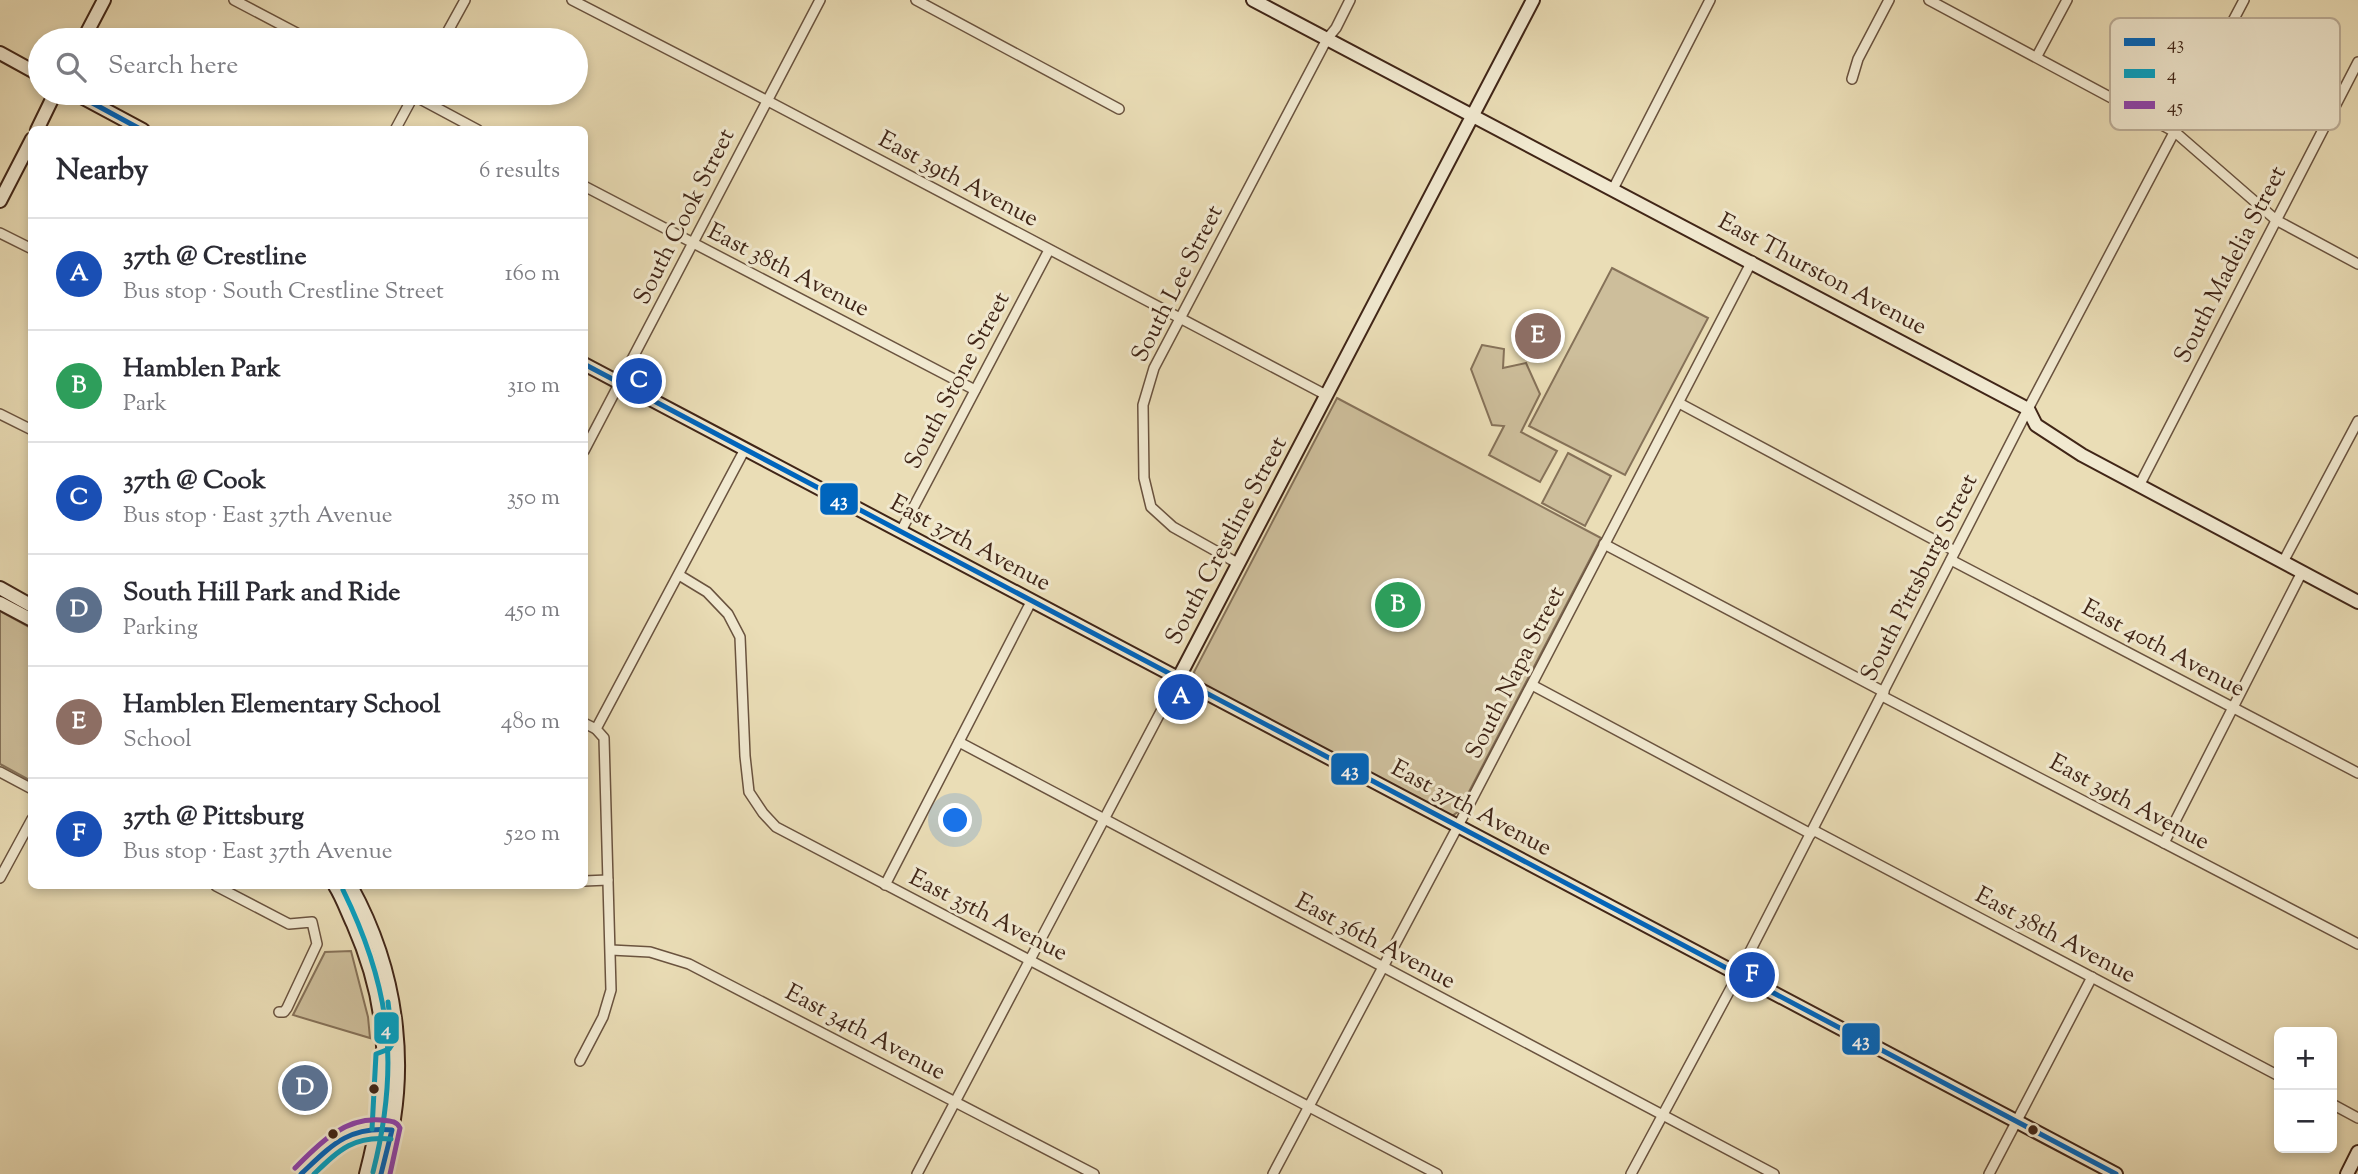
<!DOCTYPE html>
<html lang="en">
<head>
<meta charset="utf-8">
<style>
	body { margin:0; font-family:"Sorts Mill Goudy",serif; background:#f2f2f3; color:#2b2b33 }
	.controls { position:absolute; right:21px; bottom:21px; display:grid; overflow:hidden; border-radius:10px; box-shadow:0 4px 10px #0003 }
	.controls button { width:63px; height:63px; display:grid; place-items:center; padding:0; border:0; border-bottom:2px solid #e1e1e2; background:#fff; color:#2b2b33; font:35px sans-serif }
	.you { position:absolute; left:956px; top:821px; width:24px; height:24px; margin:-18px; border:5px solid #fff; border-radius:50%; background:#1a73e8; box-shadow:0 0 0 10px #1a73e833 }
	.badge { display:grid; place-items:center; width:46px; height:46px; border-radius:50%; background:#db2777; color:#fff; font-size:23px; font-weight:700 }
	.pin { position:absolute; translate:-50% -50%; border:4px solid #fff; box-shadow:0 2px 7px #0006 }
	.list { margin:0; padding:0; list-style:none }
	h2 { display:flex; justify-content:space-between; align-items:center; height:91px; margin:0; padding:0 28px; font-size:30px }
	h2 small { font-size:23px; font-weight:400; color:#7c7c81 }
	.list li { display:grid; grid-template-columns:46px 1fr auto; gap:21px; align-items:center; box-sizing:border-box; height:112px; padding:0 28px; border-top:2px solid #e1e1e2 }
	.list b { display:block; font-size:26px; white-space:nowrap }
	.list p { margin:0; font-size:23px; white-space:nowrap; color:#7c7c81 }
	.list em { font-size:23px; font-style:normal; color:#7c7c81 }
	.icon { flex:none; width:38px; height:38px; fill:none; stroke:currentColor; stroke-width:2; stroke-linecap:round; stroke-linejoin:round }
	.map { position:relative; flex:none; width:2358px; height:1174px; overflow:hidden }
	.search { position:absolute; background:#fff; box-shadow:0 4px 10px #0003; left:28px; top:28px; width:560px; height:77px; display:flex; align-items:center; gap:18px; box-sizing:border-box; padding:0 24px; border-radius:38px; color:#7c7c81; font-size:26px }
	.panel { position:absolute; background:#fff; box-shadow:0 4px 10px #0003; left:28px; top:126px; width:560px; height:763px; border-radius:10px }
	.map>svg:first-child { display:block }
</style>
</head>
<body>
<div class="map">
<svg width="2358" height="1174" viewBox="0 0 2358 1174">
	<rect width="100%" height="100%" fill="#eaddb6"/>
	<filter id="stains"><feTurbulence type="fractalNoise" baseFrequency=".00286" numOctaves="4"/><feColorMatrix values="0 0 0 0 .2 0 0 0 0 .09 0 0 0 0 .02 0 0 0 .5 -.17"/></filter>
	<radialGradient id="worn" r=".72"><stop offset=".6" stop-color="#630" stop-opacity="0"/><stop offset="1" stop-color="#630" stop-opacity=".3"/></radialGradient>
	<!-- green -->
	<g fill="#cdbe9b" stroke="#867259" stroke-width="2">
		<polygon points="1612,268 1708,318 1625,475 1529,426"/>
		<polygon points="1482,345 1504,349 1503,368 1526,363 1540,394 1521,432 1557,451 1540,482 1489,455 1504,426 1492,425 1471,369"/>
		<polygon points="1337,398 1601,538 1459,811 1452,816 1197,683 1194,672"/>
		<polygon points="1568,453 1611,476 1585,526 1542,503"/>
		<polygon points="0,611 31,628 31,781 0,764"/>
		<polygon points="351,951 368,1017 370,1038 293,1015 325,952"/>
	</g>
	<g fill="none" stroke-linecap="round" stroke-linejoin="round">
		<defs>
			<g id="street">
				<polyline points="234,0 310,40"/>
				<polyline points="572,0 766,100 1326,395"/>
				<polyline points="916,0 1119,109"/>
				<polyline points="1929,0 2175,132 2276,220 2358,264"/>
				<polyline points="443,40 465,0"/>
				<polyline points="2037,56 2067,0"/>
				<polyline points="1852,79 1858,59 1889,0"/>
				<polyline points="409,93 478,130"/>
				<polyline points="395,130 415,93"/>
				<polyline points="584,186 975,390"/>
				<polyline points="1613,189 1710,0"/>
				<polyline points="0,233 32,249"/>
				<polyline points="1679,403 1955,551"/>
				<polyline points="0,414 32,430"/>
				<polyline points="584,451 820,0"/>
				<polyline points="2139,486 2358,62"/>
				<polyline points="901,531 1049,250"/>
				<polyline points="1604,544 1884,692"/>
				<polyline points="1951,560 2358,773"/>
				<polyline points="2283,562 2358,421"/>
				<polyline points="1239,564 1173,527 1151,507 1144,478 1143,405 1154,368 1327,39 1336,28 1350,0"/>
				<polyline points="679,575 707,592 728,614 740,637 745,756 749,792 763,813 776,827 1437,1174"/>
				<polyline points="1532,685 1811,834"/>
				<polyline points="1882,696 2358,944"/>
				<polyline points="584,723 596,729"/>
				<polyline points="959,742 1774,1174"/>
				<polyline points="0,772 32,789"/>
				<polyline points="1813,830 2279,1076"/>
				<polyline points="2164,843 2302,572"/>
				<polyline points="0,878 32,819"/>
				<polyline points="584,881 608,880"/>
				<polyline points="885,885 1032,600"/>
				<polyline points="216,886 289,924 312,922 317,944 287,1008 284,1012 279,1012"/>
				<polyline points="611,950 650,952 689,964 1094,1174"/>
				<polyline points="580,1061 603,1017 611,990 604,738 596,729 745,449"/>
				<polyline points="2332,1104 2358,1118"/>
				<polyline points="917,1174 1178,679"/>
				<polyline points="1273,1174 1458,826 1752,261"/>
				<polyline points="1631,1174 1739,973 2028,409 2244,0"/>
				<polyline points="1989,1174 2092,977"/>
			</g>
			<g id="secondary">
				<polyline points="1253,0 2028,409 2036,425 2082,455 2358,602"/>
				<polyline points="83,40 104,0"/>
				<polyline points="0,53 40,75"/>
				<polyline points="74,93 143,130"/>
				<polyline points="37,130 55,93"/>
				<polyline points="0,201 32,139"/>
				<polyline points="584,364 2116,1174"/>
				<polyline points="0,588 32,606"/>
				<polyline points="0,603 32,620"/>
				<polyline points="1178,679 1533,0"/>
				<path d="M335 886C342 897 347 911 353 924 392 1013 390 1082 366 1174"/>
				<path d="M351 886C400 975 412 1077 381 1174"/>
				<polyline points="2347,1174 2358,1152"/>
			</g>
		</defs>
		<!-- street casing -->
		<use href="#street" stroke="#6a533f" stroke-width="12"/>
		<!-- secondary casing -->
		<use href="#secondary" stroke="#402517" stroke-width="16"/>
		<!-- street -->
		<use href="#street" stroke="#f1e9d0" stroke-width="9"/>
		<!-- secondary -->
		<use href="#secondary" stroke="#f1e9d0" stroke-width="12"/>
		<defs>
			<g id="bus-1">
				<polyline points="74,93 142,130"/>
				<polyline points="584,364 2116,1174"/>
				<path d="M301 1174C331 1146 348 1126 392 1130L381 1174"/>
			</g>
			<g id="bus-2">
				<path d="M343 890C391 988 400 1066 373 1172"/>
				<polyline points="372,1129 376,1054 389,1049 393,1043 388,1002"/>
				<path d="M314 1174C339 1150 354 1135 391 1139"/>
			</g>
			<path id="bus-3" d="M295 1168C319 1144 344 1117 381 1120 389 1121 396 1120 400 1128L390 1174"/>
		</defs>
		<!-- bus-1 casing -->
		<use href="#bus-1" stroke="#f1e9d0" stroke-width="10"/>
		<!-- bus-2 casing -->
		<use href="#bus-2" stroke="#f1e9d0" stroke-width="10"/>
		<!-- bus-3 casing -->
		<use href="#bus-3" stroke="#f1e9d0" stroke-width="10"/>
		<!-- bus-1 -->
		<use href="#bus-1" stroke="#0065bd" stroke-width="5"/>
		<!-- bus-2 -->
		<use href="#bus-2" stroke="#03a2c5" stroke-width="5"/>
		<!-- bus-3 -->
		<use href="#bus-3" stroke="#8e44ad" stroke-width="5"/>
	</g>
	<!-- markers -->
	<g fill="#402517" stroke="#f1e9d0" stroke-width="2.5">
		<circle cx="374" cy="1089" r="6"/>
		<circle cx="2033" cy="1130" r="6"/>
		<circle cx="333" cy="1134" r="6"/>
	</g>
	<g text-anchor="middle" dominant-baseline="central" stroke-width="6" stroke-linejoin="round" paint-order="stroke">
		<!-- street labels -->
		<g font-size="24" fill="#402517" stroke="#f1e9d0">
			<text transform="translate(958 180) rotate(28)">East 39th Avenue</text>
			<text transform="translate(685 217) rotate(-63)">South Cook Street</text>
			<text transform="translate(2231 265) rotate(-63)">South Madelia Street</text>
			<text transform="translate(788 271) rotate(27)">East 38th Avenue</text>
			<text transform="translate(1822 275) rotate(28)">East Thurston Avenue</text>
			<text transform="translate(1178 284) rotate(-63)">South Lee Street</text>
			<text transform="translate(958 381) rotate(-62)">South Stone Street</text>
			<text transform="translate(1227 541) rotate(-62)">South Crestline Street</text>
			<text transform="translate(970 544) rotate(28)">East 37th Avenue</text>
			<text transform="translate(1920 578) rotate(-63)">South Pittsburg Street</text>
			<text transform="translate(2163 649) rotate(28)">East 40th Avenue</text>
			<text transform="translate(1516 673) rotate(-63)">South Napa Street</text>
			<text transform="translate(2129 803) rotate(28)">East 39th Avenue</text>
			<text transform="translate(1471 809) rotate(28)">East 37th Avenue</text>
			<text transform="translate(988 916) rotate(27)">East 35th Avenue</text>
			<text transform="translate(2055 936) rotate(28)">East 38th Avenue</text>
			<text transform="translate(1375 942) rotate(28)">East 36th Avenue</text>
			<text transform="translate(865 1033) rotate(28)">East 34th Avenue</text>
		</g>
	</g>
	<!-- legend -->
	<rect x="2110" y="18" width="230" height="112" rx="10" fill="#f1e9d0" stroke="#bcae98" stroke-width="2"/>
	<rect x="2124" y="38" width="31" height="8" fill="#0065bd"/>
	<rect x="2124" y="69" width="31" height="9" fill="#03a2c5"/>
	<rect x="2124" y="101" width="31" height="8" fill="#8e44ad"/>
	<g font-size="19" fill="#402517">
		<text x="2167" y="49">43</text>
		<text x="2167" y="80">4</text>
		<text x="2167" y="112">45</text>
	</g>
	<g stroke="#f1e9d0" stroke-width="2.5">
		<rect x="819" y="482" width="40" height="34" rx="7" fill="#0065bd"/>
		<rect x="1330" y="752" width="40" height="34" rx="7" fill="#0065bd"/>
		<rect x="373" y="1011" width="27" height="34" rx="7" fill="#03a2c5"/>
		<rect x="1841" y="1022" width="40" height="34" rx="7" fill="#0065bd"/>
	</g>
	<g font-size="19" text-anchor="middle" font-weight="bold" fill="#fff">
		<text x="839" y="506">43</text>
		<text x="1350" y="776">43</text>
		<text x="386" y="1035">4</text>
		<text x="1861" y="1046">43</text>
	</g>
	<rect width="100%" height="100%" filter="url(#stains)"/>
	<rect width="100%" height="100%" fill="url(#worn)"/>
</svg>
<div class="controls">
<button>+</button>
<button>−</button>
</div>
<div class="you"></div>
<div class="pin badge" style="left:1181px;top:697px;background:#1a4fb4">A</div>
<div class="pin badge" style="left:1398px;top:605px;background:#2e9e5b">B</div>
<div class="pin badge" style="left:639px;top:381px;background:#1a4fb4">C</div>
<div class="pin badge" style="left:305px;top:1088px;background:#5c6f8a">D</div>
<div class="pin badge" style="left:1538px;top:336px;background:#8d6e63">E</div>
<div class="pin badge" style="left:1752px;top:975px;background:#1a4fb4">F</div>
<div class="search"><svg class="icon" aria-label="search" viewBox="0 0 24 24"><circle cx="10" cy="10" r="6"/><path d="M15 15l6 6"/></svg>Search here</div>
<section class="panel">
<h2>Nearby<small>6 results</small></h2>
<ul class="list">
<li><span class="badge" style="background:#1a4fb4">A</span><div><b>37th @ Crestline</b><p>Bus stop · South Crestline Street</p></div><em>160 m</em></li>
<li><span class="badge" style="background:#2e9e5b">B</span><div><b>Hamblen Park</b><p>Park</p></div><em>310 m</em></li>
<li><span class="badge" style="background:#1a4fb4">C</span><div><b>37th @ Cook</b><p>Bus stop · East 37th Avenue</p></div><em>350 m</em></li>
<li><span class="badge" style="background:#5c6f8a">D</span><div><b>South Hill Park and Ride</b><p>Parking</p></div><em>450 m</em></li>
<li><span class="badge" style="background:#8d6e63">E</span><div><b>Hamblen Elementary School</b><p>School</p></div><em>480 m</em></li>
<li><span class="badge" style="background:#1a4fb4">F</span><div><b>37th @ Pittsburg</b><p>Bus stop · East 37th Avenue</p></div><em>520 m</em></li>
</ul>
</section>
</div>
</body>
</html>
